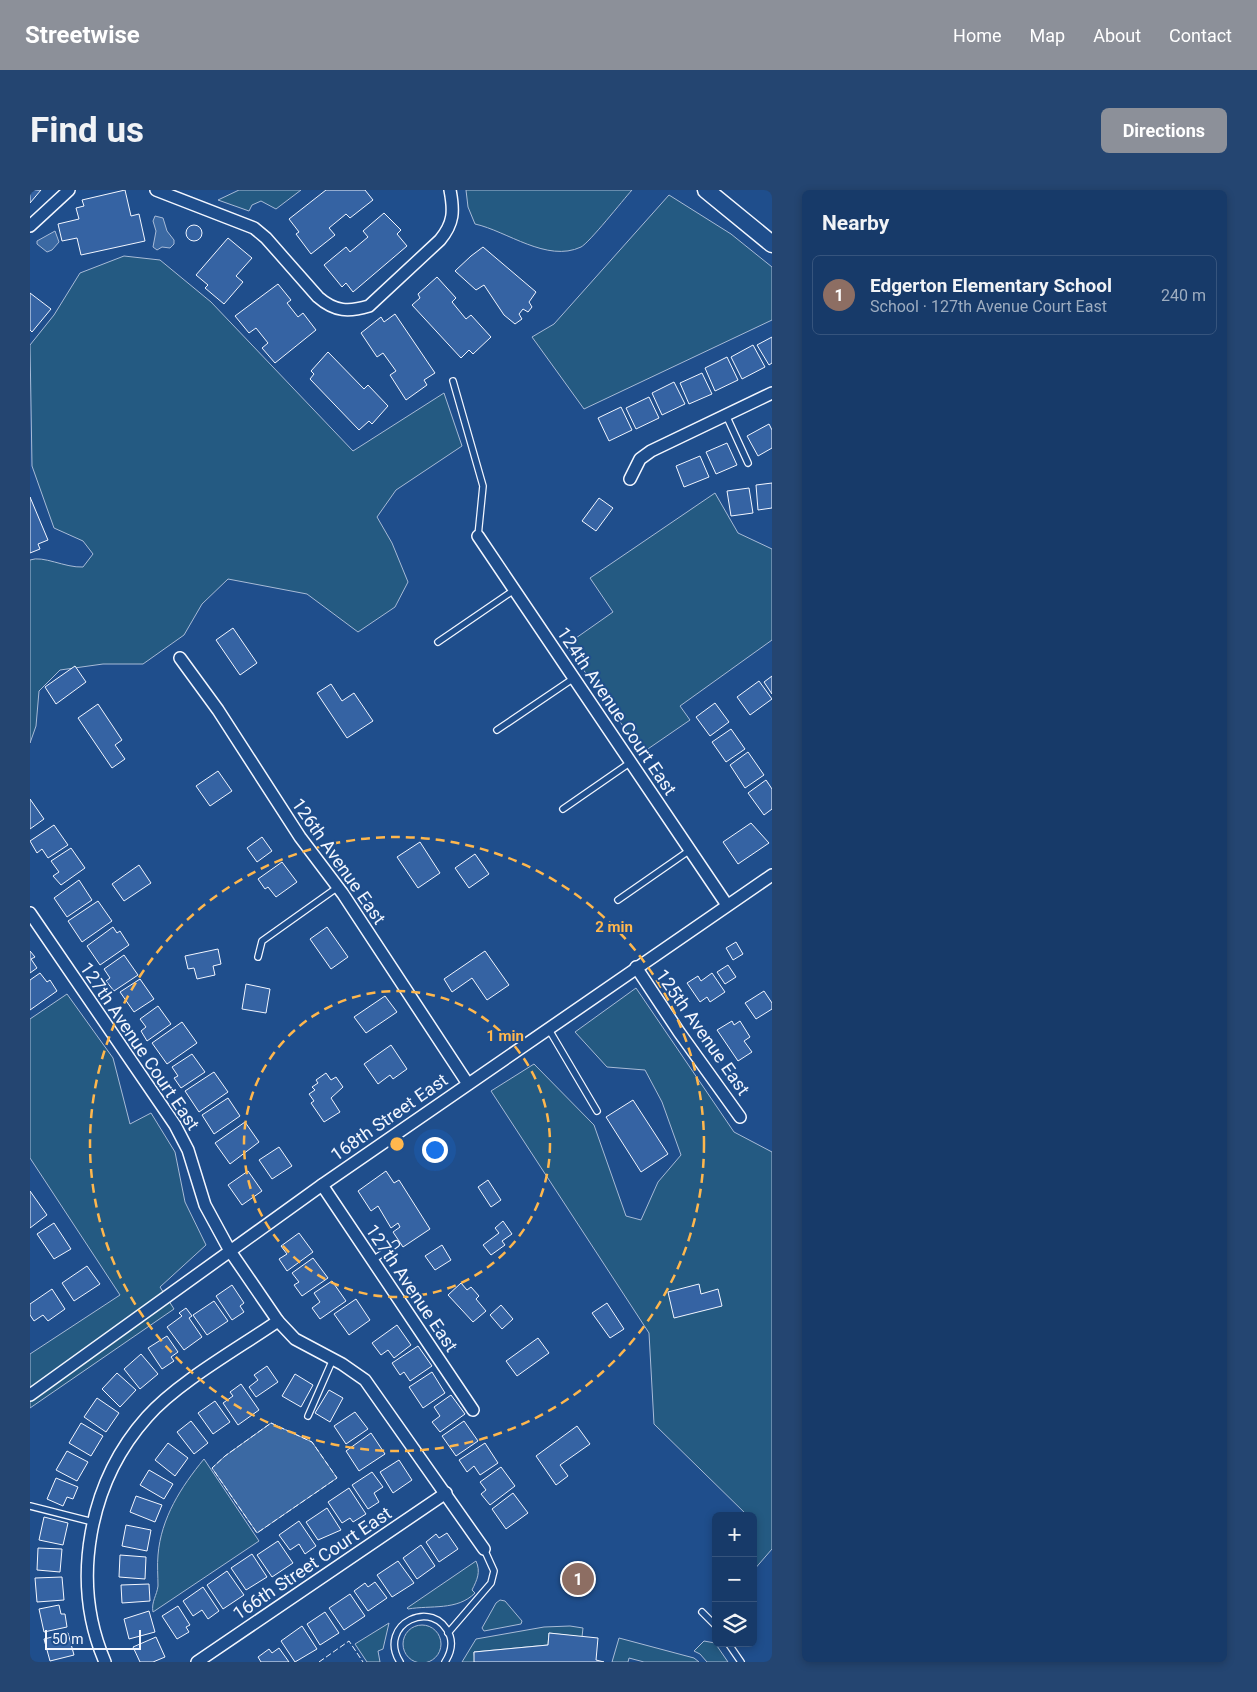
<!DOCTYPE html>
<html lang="en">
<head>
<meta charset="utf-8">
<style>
	body { margin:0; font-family:Roboto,sans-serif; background:#244571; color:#f1f3f6 }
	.controls { position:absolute; right:15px; bottom:15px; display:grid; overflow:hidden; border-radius:8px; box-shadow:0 2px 8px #0003 }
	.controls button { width:45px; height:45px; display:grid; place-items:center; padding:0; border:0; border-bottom:1px solid #36547d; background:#173a69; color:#f1f3f6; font:25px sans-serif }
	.scale { position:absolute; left:15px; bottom:12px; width:96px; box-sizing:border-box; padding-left:5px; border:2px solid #f2f6ff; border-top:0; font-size:14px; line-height:18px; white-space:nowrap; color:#f2f6ff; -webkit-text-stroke:4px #1f4e8c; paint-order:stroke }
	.you { position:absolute; left:404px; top:959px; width:18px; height:18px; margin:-12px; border:4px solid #fff; border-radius:50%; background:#1a73e8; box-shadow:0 0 0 8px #1a73e833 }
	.badge { display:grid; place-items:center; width:32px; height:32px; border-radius:50%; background:#8c9099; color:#fff; font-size:16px; font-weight:700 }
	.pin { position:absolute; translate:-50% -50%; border:2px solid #fff; box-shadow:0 1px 5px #0006 }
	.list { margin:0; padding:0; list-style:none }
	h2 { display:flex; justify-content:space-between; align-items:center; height:65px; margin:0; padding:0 20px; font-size:21px }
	h2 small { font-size:16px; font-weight:400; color:#9eadc0 }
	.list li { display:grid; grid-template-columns:32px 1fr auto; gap:15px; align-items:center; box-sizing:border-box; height:80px; margin:0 10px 10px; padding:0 10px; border:1px solid #36547d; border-radius:8px }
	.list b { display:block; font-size:19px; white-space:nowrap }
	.list p { margin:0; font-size:16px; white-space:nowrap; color:#9eadc0 }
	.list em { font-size:16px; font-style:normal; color:#9eadc0 }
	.icon { flex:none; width:28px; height:28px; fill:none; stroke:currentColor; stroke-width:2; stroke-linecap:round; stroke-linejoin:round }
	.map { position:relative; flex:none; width:742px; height:1472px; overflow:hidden; border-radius:8px }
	header { display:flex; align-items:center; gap:30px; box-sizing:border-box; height:70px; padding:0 25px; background:#8c9099; color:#fff }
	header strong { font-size:24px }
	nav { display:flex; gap:28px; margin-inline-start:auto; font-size:18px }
	.intro { display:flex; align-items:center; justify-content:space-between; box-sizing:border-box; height:120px; padding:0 30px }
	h1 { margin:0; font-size:35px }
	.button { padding:12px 22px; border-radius:8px; background:#8c9099; color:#fff; font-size:18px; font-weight:700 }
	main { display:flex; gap:30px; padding:0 30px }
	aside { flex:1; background:#173a69; border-radius:8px; box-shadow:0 2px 8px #0003 }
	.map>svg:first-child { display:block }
</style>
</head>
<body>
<header>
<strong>Streetwise</strong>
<nav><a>Home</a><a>Map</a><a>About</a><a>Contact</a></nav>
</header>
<div class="intro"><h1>Find us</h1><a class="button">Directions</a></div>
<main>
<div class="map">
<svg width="742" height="1472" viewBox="0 0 742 1472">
	<rect width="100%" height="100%" fill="#1f4e8c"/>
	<!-- green -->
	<g fill="#245a82" stroke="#a8bbd7">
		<polygon points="209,0 271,0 246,19 231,11 222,15 219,21 188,10"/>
		<path d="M436 0H602C593 10 559 53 551 57 517 73 477 41 445 34L438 17Z"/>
		<polygon points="639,5 701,44 742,77 742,130 554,219 502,147 524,134"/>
		<path d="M94 66 130 70 181 112 323 261 414 203 432 256 366 300 347 327 362 353 378 392 365 417 328 442 277 404 198 389 172 414 154 445 113 474H73L30 480 9 501 6 536 0 553V370C13 365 35 378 53 377L63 364 53 351 24 338 2 276 0 155 24 125 50 83Z"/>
		<polygon points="685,303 708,343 742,359 742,450 650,516 660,530 612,563 536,455 583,422 560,388"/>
		<polygon points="606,798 704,942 742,962 742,1359 723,1381 723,1326 718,1326 624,1234 619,1143 461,901 504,874 564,935 596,1026 611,1030 628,992 651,965 632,912 615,880 577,877 545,842"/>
		<polygon points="37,804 83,868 100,934 121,923 145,962 155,1012 176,1055 130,1097 144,1119 0,1218 0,1164 90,1105 0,968 0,829"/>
		<path d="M174 1269 229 1351 123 1422C121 1412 127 1405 128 1396 128 1386 127 1375 128 1365 131 1328 151 1297 174 1269Z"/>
		<path d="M446 1371C451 1382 447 1390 442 1400L445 1403C427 1421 401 1415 378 1419L377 1418Z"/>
		<polygon points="470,1410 475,1411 492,1431 491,1434 454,1441 452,1438 466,1413"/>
		<polygon points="359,1433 353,1459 348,1461 350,1472 337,1472 325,1454"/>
		<circle cx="392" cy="1454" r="19"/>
		<polygon points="540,1436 553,1438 552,1447 519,1443 518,1455 444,1462 445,1472 432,1472 446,1449 514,1437"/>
		<polygon points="589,1448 664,1468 669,1472 614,1472 599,1468 598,1472 582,1472"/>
		<polygon points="674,1451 685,1453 698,1472 677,1472 670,1464 664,1461"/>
	</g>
	<!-- water -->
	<g fill="#3b69a3" stroke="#a8bbd7">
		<polygon points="125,26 133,28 137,41 144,50 144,54 140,58 132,57 127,60 123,57 126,41 123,31"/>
		<polygon points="25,41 29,52 22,60 17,62 7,54 7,51"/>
		<polygon points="241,1233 282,1252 307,1288 227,1343 182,1278 195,1266"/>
	</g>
	<!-- building -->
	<g fill="#3563a3" stroke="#f2f6ff">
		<polygon points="0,0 11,0 0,13"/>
		<polygon points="95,0 101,26 109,24 115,51 51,65 47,48 32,51 28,34 49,29 46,18 54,16 52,10"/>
		<polygon points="296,0 335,0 343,10 320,28 316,24 299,38 305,45 281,64 266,44 269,42 259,29"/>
		<polygon points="354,23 371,40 367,44 377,56 323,102 316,93 312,97 294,75 316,57 320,62 338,47 333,41"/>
		<circle cx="164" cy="43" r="8"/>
		<polygon points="198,48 222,68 206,86 213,92 194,114 175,98 178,95 166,85"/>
		<polygon points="453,57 506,102 499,112 502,117 498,122 493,119 489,124 492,129 485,134 474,125 454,95 446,100 425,81 441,66"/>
		<polygon points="407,87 426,108 422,112 436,129 441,125 461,147 443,164 439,160 431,168 382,115 390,108 388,104"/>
		<polygon points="248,94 261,110 257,113 268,127 273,123 286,140 245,173 232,158 238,153 226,138 219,143 205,126"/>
		<polygon points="0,103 21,119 2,142 0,140"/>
		<polygon points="365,124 405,183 394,190 397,195 376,210 360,185 366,181 353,163 347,167 331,143 351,127 354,132"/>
		<polygon points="742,147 742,173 739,175 727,155"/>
		<polygon points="723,155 735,177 712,189 701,167"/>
		<polygon points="298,162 334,199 338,195 358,216 342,234 339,231 329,240 280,189 284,184 281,181"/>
		<polygon points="697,167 708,190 685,201 675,178"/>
		<polygon points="672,183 682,204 659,214 650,193"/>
		<polygon points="644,192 655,214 632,225 622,203"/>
		<polygon points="619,207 629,228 606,239 596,218"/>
		<polygon points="591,217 602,240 579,251 568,228"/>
		<polygon points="739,234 742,240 742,258 728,266 717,246"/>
		<polygon points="697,253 707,275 686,284 676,262"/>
		<polygon points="670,266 679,287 654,297 646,276"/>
		<polygon points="742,293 742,318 728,320 726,295"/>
		<polygon points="719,298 723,323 701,326 697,301"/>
		<polygon points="0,307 18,350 8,354 10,359 0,363"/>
		<polygon points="569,308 583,318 566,341 552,331"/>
		<polygon points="203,438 227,473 210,485 186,450"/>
		<polygon points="45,476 56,492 26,514 15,497"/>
		<polygon points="742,486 742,504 734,492"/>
		<polygon points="729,491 742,509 720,525 707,507"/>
		<polygon points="301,494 312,511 324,503 343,531 317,548 287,503"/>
		<polygon points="685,513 699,532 680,546 666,527"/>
		<polygon points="68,514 92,550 85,555 95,569 82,578 48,528"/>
		<polygon points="701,539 715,559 696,572 682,552"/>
		<polygon points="718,562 734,585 715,598 700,575"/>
		<polygon points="188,581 202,601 180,616 166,596"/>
		<polygon points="736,590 742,599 742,619 734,625 718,603"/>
		<polygon points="0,609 14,629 0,639"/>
		<polygon points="721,633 739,653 708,674 693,652"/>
		<polygon points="24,635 38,655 18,668 12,659 7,663 0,651"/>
		<polygon points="232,647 242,661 227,672 217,658"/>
		<polygon points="390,652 410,683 388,698 367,667"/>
		<polygon points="41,658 55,678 31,695 23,686 29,682 21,671"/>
		<polygon points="445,664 459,684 439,698 425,678"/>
		<polygon points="252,672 267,692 246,707 238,697 235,699 228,689"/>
		<polygon points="109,675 121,693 94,711 82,694"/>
		<polygon points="49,690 62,710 37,727 24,708"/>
		<polygon points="68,711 82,731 52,752 38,731"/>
		<polygon points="83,737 87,743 90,741 99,755 70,775 57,756"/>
		<polygon points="297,737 318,767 301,779 280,749"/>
		<polygon points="706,752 713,764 703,770 696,758"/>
		<polygon points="188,759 191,774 183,776 185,785 167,789 164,778 158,779 155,766"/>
		<polygon points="0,761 5,767 1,769 7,778 0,783"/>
		<polygon points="455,761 479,795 457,810 442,788 422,802 414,789"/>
		<polygon points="94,765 108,785 84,801 76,791 80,788 74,779"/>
		<polygon points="698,775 706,787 695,794 687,782"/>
		<polygon points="10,783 17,792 20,790 27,801 0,820 0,790"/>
		<polygon points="682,783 695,802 680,812 677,807 670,812 657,793 668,786 671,791"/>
		<polygon points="110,789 124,809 104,822 90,802"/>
		<polygon points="216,794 240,799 236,823 212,819"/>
		<polygon points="734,801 742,813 742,819 726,829 715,813"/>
		<polygon points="355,806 367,822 336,843 324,827"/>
		<polygon points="128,816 141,834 117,851 111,841 116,837 110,829"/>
		<polygon points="702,831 704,835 710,831 720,847 714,851 722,862 708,871 687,840"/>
		<polygon points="152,832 167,853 137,874 122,853"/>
		<polygon points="361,855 377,879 363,889 360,885 348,894 334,874"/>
		<polygon points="162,864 175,882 151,898 144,888 148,886 142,877"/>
		<polygon points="184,882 198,902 169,922 155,901"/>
		<polygon points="296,883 301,890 306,887 313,897 301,908 310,922 294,932 281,913 284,911 279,904 285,900 282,897 288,893 286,890"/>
		<polygon points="198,908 210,926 184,944 172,925"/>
		<polygon points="603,910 638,964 611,982 576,927"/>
		<polygon points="215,932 229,952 200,974 185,953"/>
		<polygon points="249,957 262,976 242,989 229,970"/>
		<polygon points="218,981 232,1001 212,1015 198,995"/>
		<polygon points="356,981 364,993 369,990 400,1039 373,1057 363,1042 370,1037 368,1033 361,1038 348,1016 341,1021 328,1001"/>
		<polygon points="458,990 471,1010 461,1017 448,997"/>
		<polygon points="0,1001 17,1025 0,1038"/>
		<polygon points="473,1031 482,1044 472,1051 475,1055 461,1065 453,1055 469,1043 465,1038"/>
		<polygon points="24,1033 41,1059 24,1069 7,1044"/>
		<polygon points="269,1043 283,1062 257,1081 249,1069 257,1064 251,1056"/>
		<polygon points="412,1055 421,1070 405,1080 395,1066"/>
		<polygon points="283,1068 298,1088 272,1106 264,1095 269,1092 262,1083"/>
		<polygon points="57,1076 70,1094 44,1111 32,1093"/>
		<polygon points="302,1091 316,1111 290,1129 282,1118 290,1112 284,1103"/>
		<polygon points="431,1093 437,1100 441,1097 449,1106 446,1109 456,1121 443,1132 418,1105"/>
		<polygon points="669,1094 671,1104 688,1099 692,1116 644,1128 638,1102"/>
		<polygon points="202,1095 214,1113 210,1116 214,1122 202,1130 186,1106"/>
		<polygon points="22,1099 35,1119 18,1131 13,1125 4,1131 0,1125 0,1114"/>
		<polygon points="326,1109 340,1130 319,1145 304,1124"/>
		<polygon points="184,1111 198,1131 177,1145 163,1125"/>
		<polygon points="577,1113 594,1139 580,1148 562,1123"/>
		<polygon points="471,1115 483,1129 472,1139 460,1125"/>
		<polygon points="156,1118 162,1126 159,1128 172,1147 154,1160 137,1137 152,1126 149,1123"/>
		<polygon points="367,1135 381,1155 364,1168 358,1160 351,1165 342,1153"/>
		<polygon points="137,1146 148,1162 141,1167 144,1171 132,1179 118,1158"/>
		<polygon points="508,1148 519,1163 487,1186 476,1171"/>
		<polygon points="388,1156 402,1176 380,1191 374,1182 370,1185 362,1173"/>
		<polygon points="111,1164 128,1184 110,1199 94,1179"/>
		<polygon points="237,1176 248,1192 226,1207 219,1197 228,1190 224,1185"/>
		<polygon points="402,1182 415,1203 393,1218 379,1197"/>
		<polygon points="87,1183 106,1200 90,1217 72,1199"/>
		<polygon points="265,1184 283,1195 271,1217 252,1206"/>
		<polygon points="211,1194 229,1220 208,1235 193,1213 203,1206 200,1202"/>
		<polygon points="299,1200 313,1208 300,1232 285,1223"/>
		<polygon points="421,1205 435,1224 410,1242 402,1232 410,1226 404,1217"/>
		<polygon points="67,1208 89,1223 76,1242 54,1227"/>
		<polygon points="185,1211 200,1232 183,1244 168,1223"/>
		<polygon points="325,1222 338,1239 316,1254 304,1236"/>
		<polygon points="161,1231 178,1253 164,1264 147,1242"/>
		<polygon points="434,1231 448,1251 426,1266 412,1246"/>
		<polygon points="51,1233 73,1246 61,1266 39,1253"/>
		<polygon points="547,1236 560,1254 530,1275 538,1286 526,1295 506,1266"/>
		<polygon points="341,1243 355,1264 329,1281 316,1261"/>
		<polygon points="138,1253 158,1268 145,1286 125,1270"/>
		<polygon points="455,1253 468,1273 450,1285 444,1276 437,1282 429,1270"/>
		<polygon points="37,1261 58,1272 47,1291 26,1280"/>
		<polygon points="369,1270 382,1290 363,1303 350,1282"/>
		<polygon points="471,1277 485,1296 460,1315 451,1304 456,1300 450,1292"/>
		<polygon points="119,1280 143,1294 134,1309 110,1295"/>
		<polygon points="342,1282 353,1297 344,1303 349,1312 338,1319 322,1295"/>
		<polygon points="26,1288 48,1297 43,1309 37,1307 33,1316 17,1309"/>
		<polygon points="319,1298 336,1324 323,1332 320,1328 312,1333 298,1312"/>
		<polygon points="483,1303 498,1323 476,1339 462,1319"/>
		<polygon points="106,1306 132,1315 125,1332 100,1322"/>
		<polygon points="297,1318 311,1340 288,1350 276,1332"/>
		<polygon points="14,1327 38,1333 33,1355 9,1350"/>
		<polygon points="269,1331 286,1356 275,1364 269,1354 260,1360 249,1345"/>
		<polygon points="96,1335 121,1340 117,1361 92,1356"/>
		<polygon points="417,1343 428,1359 409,1372 396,1352 406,1344 409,1348"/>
		<polygon points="248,1351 263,1373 242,1387 227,1365"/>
		<polygon points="391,1355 405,1376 387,1389 373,1368"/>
		<polygon points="8,1358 32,1359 30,1382 7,1380"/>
		<polygon points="222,1364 237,1387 216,1400 201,1378"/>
		<polygon points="90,1365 116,1367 115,1389 89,1387"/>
		<polygon points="368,1371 384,1393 362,1407 347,1385"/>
		<polygon points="197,1381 214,1405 193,1419 177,1395"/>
		<polygon points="32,1387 34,1410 7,1412 5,1388"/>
		<polygon points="345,1392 357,1408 338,1421 324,1401 335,1393 338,1397"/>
		<polygon points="119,1394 120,1411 92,1413 91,1395"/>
		<polygon points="173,1397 189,1421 178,1429 172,1420 163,1426 153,1411"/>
		<polygon points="320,1404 335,1426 314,1440 299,1418"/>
		<polygon points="29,1415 31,1424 35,1424 37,1437 14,1442 9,1419"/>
		<polygon points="148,1416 160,1435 156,1437 159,1442 147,1449 132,1426"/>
		<polygon points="119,1421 125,1442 99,1449 94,1429"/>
		<polygon points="295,1422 309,1443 290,1455 277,1434"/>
		<polygon points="272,1436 287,1459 265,1472 251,1451"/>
		<polygon points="38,1443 44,1465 20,1471 14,1449"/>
		<polygon points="519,1443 568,1448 566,1470 574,1472 444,1472 444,1462 518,1455"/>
		<polygon points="126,1447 135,1467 123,1472 110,1472 103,1457"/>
		<polygon points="249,1458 259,1472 231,1472 228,1467 239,1459 242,1463"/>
	</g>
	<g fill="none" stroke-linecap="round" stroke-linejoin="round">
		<defs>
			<g id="service">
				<polyline points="423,191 453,296 448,346"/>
				<polyline points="696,225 718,273"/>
				<polyline points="408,452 484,400"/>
				<polyline points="467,540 544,488"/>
				<polyline points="533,619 601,572"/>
				<polyline points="588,710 660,660"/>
				<polyline points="228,767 232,751 308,697"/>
				<polyline points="518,838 567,921"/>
				<polyline points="343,1070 366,1054"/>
				<polyline points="278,1226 303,1169"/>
				<polyline points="0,1316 63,1332"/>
				<polyline points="672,1422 686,1436"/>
				<polyline points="418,1443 461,1393 464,1381 454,1359"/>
				<polyline points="698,1453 711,1472"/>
				<path d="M370 1472C346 1434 405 1406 420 1446 423 1455 420 1464 415 1472"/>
			</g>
			<g id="minor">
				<path d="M126 0 224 38 236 48 288 107C305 122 319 122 339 116L410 50C424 33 424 21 420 0"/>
				<polyline points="0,36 39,0"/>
				<polyline points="600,289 610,269 621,261 742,203"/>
				<polyline points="448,346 697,715"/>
				<polyline points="150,468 188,520 270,647 313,704 438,894"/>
				<polyline points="0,723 145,935 158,960 175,1015 200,1061 248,1131 265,1149 312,1174 335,1190 454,1359"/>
				<polyline points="606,777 649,842 710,927"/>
				<polyline points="292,995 443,1220"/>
				<polyline points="0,1205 292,995 742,685"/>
				<path d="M75 1472C40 1391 59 1292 117 1227 148 1192 209 1158 248 1131"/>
				<polyline points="167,1472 416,1303"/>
			</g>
			<polyline id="secondary" points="676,0 742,54"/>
		</defs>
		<!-- service casing -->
		<use href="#service" stroke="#f2f6ff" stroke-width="8"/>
		<!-- minor casing -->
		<use href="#minor" stroke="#f2f6ff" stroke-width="14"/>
		<!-- secondary casing -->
		<use href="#secondary" stroke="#f2f6ff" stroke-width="19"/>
		<!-- service -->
		<use href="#service" stroke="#1f4e8c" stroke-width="5.5"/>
		<!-- minor -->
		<use href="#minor" stroke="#1f4e8c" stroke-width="11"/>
		<!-- secondary -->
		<use href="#secondary" stroke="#1f4e8c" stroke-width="16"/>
		<!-- fence -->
		<g stroke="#f2f6ff" stroke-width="1" stroke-dasharray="6 2.5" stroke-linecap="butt">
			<polygon points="241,1233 282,1252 307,1288 227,1343 182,1278 195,1266"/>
			<polyline points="289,1472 319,1451 333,1472"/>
		</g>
	</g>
	<!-- distance rings -->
	<g fill="none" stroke="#ffb74d" stroke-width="2.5" stroke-dasharray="9 6">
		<circle cx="367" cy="954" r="153"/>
		<circle cx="367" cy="954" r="307"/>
	</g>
	<g text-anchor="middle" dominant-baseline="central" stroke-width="4" stroke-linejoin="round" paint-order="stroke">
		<!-- street labels -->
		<g font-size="18" fill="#f2f6ff" stroke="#1f4e8c">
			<text transform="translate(587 521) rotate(56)">124th Avenue Court East</text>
			<text transform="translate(309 671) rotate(55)">126th Avenue East</text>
			<text transform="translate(673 842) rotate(55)">125th Avenue East</text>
			<text transform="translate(110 856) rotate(56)">127th Avenue Court East</text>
			<text transform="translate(359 927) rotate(-35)">168th Street East</text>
			<text transform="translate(382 1098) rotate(56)">127th Avenue East</text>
			<text transform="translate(282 1373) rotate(-34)">166th Street Court East</text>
		</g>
	</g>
	<circle cx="367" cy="954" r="8" fill="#ffb74d" stroke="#1f4e8c" stroke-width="2.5"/>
	<g font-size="15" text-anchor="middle" font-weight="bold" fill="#ffb74d" stroke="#1f4e8c" stroke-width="4" stroke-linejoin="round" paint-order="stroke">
		<text x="584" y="742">2 min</text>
		<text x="475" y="851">1 min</text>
	</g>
</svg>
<div class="controls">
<button>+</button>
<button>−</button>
<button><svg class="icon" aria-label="layers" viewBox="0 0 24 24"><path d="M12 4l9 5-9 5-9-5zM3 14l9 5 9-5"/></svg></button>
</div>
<div class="scale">50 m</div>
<div class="you"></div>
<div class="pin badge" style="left:548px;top:1389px;background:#8d6e63">1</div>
</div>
<aside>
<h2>Nearby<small></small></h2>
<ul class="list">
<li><span class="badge" style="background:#8d6e63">1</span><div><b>Edgerton Elementary School</b><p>School · 127th Avenue Court East</p></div><em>240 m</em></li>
</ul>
</aside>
</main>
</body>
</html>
